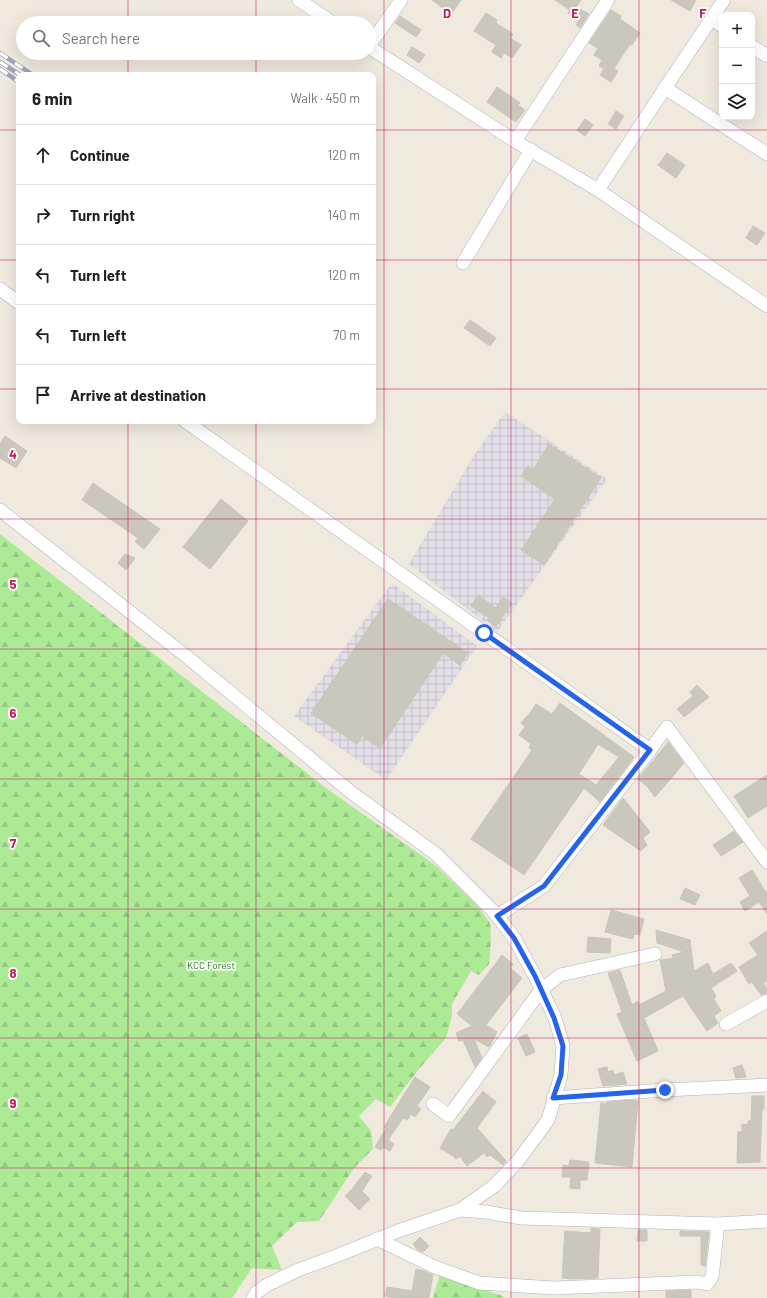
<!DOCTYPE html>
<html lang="en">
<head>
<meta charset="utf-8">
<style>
	body { margin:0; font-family:Barlow,sans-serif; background:#f6f6f6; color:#202124 }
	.controls { position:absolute; right:12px; top:12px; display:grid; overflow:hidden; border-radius:8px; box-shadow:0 4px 16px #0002 }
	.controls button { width:36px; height:36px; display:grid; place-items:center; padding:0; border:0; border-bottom:1px solid #e0e0e0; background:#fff; color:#202124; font:20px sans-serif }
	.stop { position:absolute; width:12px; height:12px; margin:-9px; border:3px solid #2563eb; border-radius:50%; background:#fff }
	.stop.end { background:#2563eb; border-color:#fff; box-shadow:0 1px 4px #0008 }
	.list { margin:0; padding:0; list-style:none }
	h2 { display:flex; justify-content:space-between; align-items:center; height:52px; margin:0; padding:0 16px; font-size:17px }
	h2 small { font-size:13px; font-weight:400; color:#757577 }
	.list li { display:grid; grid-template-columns:26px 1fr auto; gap:12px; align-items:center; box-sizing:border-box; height:60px; padding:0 16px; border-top:1px solid #e0e0e0 }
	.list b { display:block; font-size:15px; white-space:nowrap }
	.list em { font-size:13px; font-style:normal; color:#757577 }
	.icon { flex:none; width:22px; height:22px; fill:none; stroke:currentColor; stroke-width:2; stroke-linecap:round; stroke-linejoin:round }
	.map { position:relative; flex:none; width:767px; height:1298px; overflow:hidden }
	.search { position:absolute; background:#fff; box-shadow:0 4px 16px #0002; left:16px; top:16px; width:360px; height:44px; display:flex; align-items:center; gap:10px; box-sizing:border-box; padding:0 14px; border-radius:22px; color:#757577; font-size:15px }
	.panel { position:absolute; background:#fff; box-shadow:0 4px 16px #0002; left:16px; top:72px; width:360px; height:352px; border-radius:8px }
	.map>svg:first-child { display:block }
</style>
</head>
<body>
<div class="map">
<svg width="767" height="1298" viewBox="0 0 767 1298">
	<defs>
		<pattern id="industrial-grid" width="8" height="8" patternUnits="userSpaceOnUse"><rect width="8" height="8" fill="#e2dfe7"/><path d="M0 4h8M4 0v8" fill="none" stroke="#c2c0c6"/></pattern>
		<pattern id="forest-firs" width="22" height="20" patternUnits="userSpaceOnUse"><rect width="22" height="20" fill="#adea96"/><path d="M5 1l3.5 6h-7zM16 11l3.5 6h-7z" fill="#95c981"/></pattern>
	</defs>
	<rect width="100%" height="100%" fill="#efe9de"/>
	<!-- industrial -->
	<g fill="url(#industrial-grid)">
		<polygon points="505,412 607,479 497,632 409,564 473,457"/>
		<polygon points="392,583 477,646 386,780 294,716"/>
	</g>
	<!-- forest -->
	<g fill="url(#forest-firs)">
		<polygon points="0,534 326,788 435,865 476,904 490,923 491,941 489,964 479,975 471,971 452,1004 452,1016 446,1038 419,1069 390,1107 376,1099 359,1116 371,1131 373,1149 354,1168 319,1221 297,1222 272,1246 282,1270 252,1268 232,1298 0,1298"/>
		<polygon points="440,1274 502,1296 504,1298 433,1298"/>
	</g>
	<!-- building -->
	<g fill="#cac7bc" stroke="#cbc5b7" fill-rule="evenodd">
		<polygon points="432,0 461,0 451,14"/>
		<polygon points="555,0 581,0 576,7 589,14 580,28 576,25 579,20 568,13 570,10"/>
		<polygon points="671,0 696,0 690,11"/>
		<polygon points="611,10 621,16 620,19 640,33 632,45 630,44 620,59 614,69 618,71 611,82 600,75 604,69 599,66 602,60 594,55 598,48 589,43"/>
		<polygon points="486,13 497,20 496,23 513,34 510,38 521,45 512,58 504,53 501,58 492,52 496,45 474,31"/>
		<polygon points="400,16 421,30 416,37 395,23"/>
		<polygon points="412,47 425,55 419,63 407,55"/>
		<polygon points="497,87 520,103 518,105 525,110 516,122 487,102"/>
		<polygon points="616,111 624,116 616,129 608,124"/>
		<polygon points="585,119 593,125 585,136 577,130"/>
		<polygon points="667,153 685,165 676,178 658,165"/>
		<polygon points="753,226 765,233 757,245 746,238"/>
		<polygon points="470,320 496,338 490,346 464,328"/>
		<polygon points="5,436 27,451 16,468 0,458 0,444"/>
		<polygon points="549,444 601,478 544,565 521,550 555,499 521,476 528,466 533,470"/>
		<polygon points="93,483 160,529 144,549 135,542 138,538 82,500"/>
		<polygon points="221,499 248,521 210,569 183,547"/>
		<polygon points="125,554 135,558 126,570 118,563"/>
		<polygon points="478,595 496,608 503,597 512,603 496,627 487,620 489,618 471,606"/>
		<polygon points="388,599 468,653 460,665 443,653 380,748 362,736 357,744 311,713"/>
		<polygon points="697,685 709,697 684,717 677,709 693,696 690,692"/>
		<path d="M560 703 634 757 600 802 584 788 524 875 471 839 532 750 529 748 531 744 519 735 525 727 521 723 527 716H528L536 704 552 714ZM598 744 619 757 596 785 579 774Z"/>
		<polygon points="668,742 684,763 655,797 647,786 638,779"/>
		<polygon points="767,775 767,806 748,818 734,796"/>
		<polygon points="623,798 650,832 643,838 647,845 641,851 603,825"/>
		<polygon points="734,831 743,842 721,856 713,845"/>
		<polygon points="752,870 767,894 767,914 759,902 745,911 740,902 750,896 739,878"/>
		<polygon points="685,888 700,895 695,905 680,899"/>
		<polygon points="611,910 644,919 640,935 634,934 633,939 605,932"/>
		<polygon points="656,930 690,940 694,971 708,963 713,974 731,963 737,971 711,988 716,996 714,999 721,1011 714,1016 718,1023 707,1031 683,996 644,1018 658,1051 637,1061 617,1014 622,1012 608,973 620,970 632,1005 638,1001 639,1005 666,991 660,960 673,958 672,955 684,952 657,943"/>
		<polygon points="767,931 767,981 763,983 767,989 767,993 761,995 752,982 749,984 739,967 758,955 749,943"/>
		<polygon points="588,937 611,939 610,953 587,952"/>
		<polygon points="502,955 513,964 510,968 522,978 486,1025 497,1032 489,1047 474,1039 482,1058 475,1067 463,1040 459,1041 456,1033 472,1026 457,1014"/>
		<polygon points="527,1034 535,1052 526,1056 518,1038"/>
		<polygon points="742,1065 746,1077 736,1078 733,1068"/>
		<polygon points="607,1067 608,1072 613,1070 614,1075 623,1072 627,1084 603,1086 598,1069"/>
		<polygon points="415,1077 430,1087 417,1106 421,1109 415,1117 411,1114 407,1120 403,1118 388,1140 394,1144 390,1151 383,1147 381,1150 375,1147 386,1128 384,1127"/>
		<polygon points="483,1091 496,1102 477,1128 506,1161 503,1165 490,1155 487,1157 484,1153 467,1166 460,1156 456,1159 453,1156 440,1148 451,1129 453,1130"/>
		<polygon points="752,1096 764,1096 764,1109 762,1109 760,1162 737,1163 738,1132 742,1132 742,1124 748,1125 748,1121 751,1121"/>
		<polygon points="633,1100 638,1101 632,1167 595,1163 601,1103 607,1104 607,1102"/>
		<polygon points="570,1160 589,1162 587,1180 580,1180 580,1189 570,1188 571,1177 562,1177 563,1165 569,1166"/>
		<polygon points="365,1172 372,1176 362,1191 370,1199 359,1210 345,1196 353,1188"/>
		<polygon points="591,1228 600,1229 598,1278 572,1279 562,1278 565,1231 591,1233"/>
		<polygon points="638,1230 647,1230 647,1241 637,1241"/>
		<polygon points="680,1231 709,1232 705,1266 701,1265 701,1236 680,1236"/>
		<polygon points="420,1237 429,1246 423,1252 418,1250 413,1244"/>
		<polygon points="416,1269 424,1271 433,1275 429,1298 394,1298 385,1296 387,1287 412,1291"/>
		<polygon points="691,1290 691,1298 666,1298 666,1291"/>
	</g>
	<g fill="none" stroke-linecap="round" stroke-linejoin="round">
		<defs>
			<g id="minor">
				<polyline points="299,0 333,23"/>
				<polyline points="712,19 722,26"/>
				<polyline points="369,46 401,0"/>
				<polyline points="752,46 767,56"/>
				<polyline points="369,47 515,141 598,190 767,306"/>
				<polyline points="665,88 767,154"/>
				<polyline points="515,141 608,0"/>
				<polyline points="598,190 665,88 724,0"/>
				<polyline points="463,263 531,150"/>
				<polyline points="0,289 19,303"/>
				<polyline points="185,421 650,750 667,727 767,862"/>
				<polyline points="0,510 186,656 352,793 436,854 495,913 514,938 535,976 555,1018 563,1046 561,1075 548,1120 518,1161 494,1186 460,1210 398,1231 336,1256 298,1270 267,1285 256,1293 253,1298"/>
				<polyline points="497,916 544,886 650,750"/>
				<polyline points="726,1024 767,1001"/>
				<polyline points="553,1098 665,1090 767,1085"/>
				<polyline points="433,1104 449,1116 541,990 560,975 655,954"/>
				<polyline points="460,1210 486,1212 521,1218 718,1224 767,1221"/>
				<polyline points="377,1239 435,1267 479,1283 554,1288 697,1282 707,1284 712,1277 718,1224"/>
			</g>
		</defs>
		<!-- minor casing -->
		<use href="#minor" stroke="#b2b3c1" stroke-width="14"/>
		<!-- minor -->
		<use href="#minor" stroke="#fff" stroke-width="13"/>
		<defs>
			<g id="rail">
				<polyline points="0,53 33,75"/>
				<polyline points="0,62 20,75"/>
				<polyline points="0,69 19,82"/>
			</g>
		</defs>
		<!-- rail casing -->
		<use href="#rail" stroke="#a0a2b8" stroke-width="4.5"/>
		<!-- rail -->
		<use href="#rail" stroke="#fff" stroke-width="3" stroke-dasharray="9" stroke-linecap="butt"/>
	</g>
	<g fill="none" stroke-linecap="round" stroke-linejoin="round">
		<!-- route -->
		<polyline stroke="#2563eb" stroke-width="5" points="484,633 650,750 544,886 497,916 514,938 535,976 554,1018 563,1046 561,1075 553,1098 665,1090"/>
	</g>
	<!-- grid -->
	<path fill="none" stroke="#c2185b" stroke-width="1" stroke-opacity="0.55" d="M128 0V23M256 0V23M384 0V1298M511 0V1298M639 0V1298M128 53V75M256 53V75M0 130H19M373 130H767M0 260H19M373 260H767M0 389H19M373 389H767M128 421V1298M256 421V1298M0 519H767M0 649H767M0 779H767M0 909H767M0 1038H767M0 1168H767"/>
	<g text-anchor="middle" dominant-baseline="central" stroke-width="3.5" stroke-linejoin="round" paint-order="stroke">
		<!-- park labels -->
		<g font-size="10" fill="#217214" stroke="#fff">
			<text x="211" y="965">KCC Forest</text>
		</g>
	</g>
	<g font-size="13" text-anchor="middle" font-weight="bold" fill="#c2185b" stroke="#fff" stroke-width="3.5" stroke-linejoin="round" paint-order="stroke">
		<text x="447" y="18">D</text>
		<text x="575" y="18">E</text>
		<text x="703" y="18">F</text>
		<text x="13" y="459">4</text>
		<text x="13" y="589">5</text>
		<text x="13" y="718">6</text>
		<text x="13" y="848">7</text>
		<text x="13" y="978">8</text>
		<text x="13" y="1108">9</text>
	</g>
</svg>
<div class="controls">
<button>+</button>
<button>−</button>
<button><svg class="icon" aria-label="layers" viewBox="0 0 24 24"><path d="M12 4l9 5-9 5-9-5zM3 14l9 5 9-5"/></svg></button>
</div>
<div class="stop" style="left:484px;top:633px"></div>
<div class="stop end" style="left:665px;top:1090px"></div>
<div class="search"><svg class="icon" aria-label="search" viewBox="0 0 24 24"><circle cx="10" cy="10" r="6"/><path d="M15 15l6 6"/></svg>Search here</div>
<section class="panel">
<h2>6 min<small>Walk · 450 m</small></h2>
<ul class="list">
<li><svg class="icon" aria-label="ahead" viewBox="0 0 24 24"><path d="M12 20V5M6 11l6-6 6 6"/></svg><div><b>Continue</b></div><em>120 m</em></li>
<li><svg class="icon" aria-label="right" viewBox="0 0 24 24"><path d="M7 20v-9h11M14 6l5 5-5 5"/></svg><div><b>Turn right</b></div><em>140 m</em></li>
<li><svg class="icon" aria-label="left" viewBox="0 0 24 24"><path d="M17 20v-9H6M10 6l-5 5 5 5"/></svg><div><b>Turn left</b></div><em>120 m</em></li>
<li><svg class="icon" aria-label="left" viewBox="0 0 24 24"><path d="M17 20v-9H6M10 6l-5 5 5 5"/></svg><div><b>Turn left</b></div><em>70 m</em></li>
<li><svg class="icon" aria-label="arrive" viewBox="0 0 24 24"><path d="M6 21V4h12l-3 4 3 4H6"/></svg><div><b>Arrive at destination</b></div></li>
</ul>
</section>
</div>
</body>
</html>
